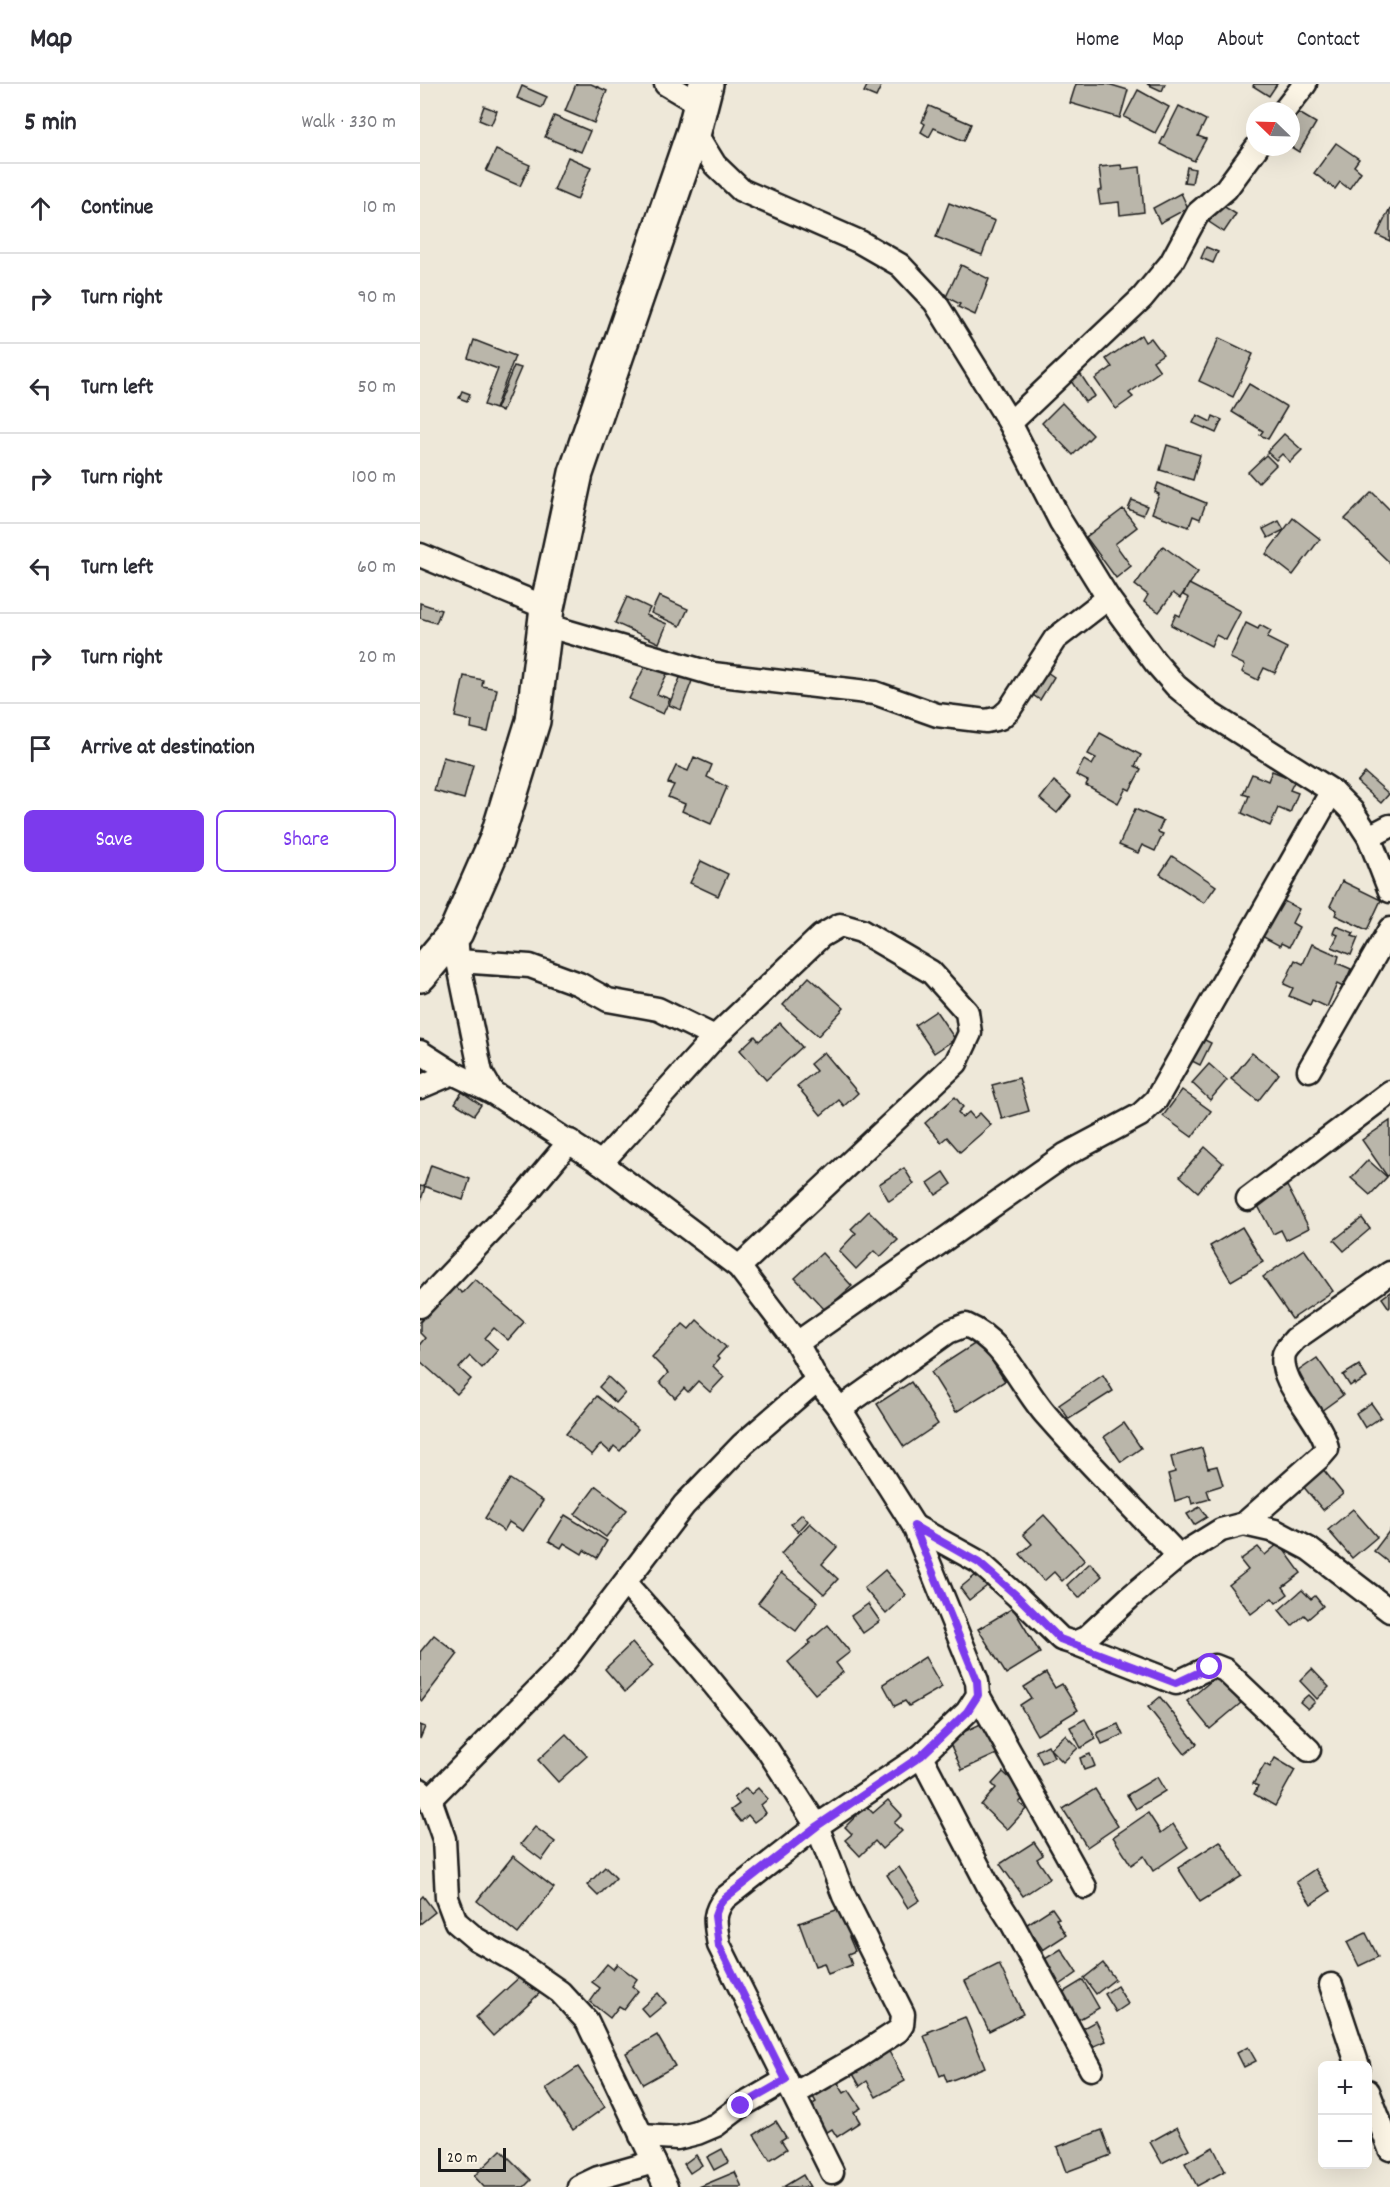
<!DOCTYPE html>
<html lang="en">
<head>
<meta charset="utf-8">
<style>
	body { margin:0; font-family:Dekko,sans-serif; background:#f7f7f7; color:#2b2b33 }
	.controls { position:absolute; right:18px; bottom:18px; display:grid; overflow:hidden; border-radius:9px; box-shadow:0 6px 24px #0002 }
	.controls button { width:54px; height:54px; display:grid; place-items:center; padding:0; border:0; border-bottom:2px solid #e1e1e2; background:#fff; color:#2b2b33; font:30px sans-serif }
	.compass { position:absolute; left:826px; top:18px; width:54px; height:54px; border-radius:50%; background:#fff; box-shadow:0 6px 24px #0002; rotate:293deg }
	.scale { position:absolute; left:18px; bottom:15px; width:68px; box-sizing:border-box; padding-left:6px; border:3px solid #1c1c1c; border-top:0; font-size:16px; line-height:21px; white-space:nowrap; color:#1c1c1c; -webkit-text-stroke:4px #fcf5e5; paint-order:stroke }
	.stop { position:absolute; width:18px; height:18px; margin:-14px; border:4px solid #7c3aed; border-radius:50%; background:#fff }
	.stop.end { background:#7c3aed; border-color:#fff; box-shadow:0 2px 6px #0008 }
	.list { margin:0; padding:0; list-style:none }
	h2 { display:flex; justify-content:space-between; align-items:center; height:78px; margin:0; padding:0 24px; font-size:26px }
	h2 small { font-size:20px; font-weight:400; color:#7c7c81 }
	.list li { display:grid; grid-template-columns:39px 1fr auto; gap:18px; align-items:center; box-sizing:border-box; height:90px; padding:0 24px; border-top:2px solid #e1e1e2 }
	.list b { display:block; font-size:22px; white-space:nowrap }
	.list em { font-size:20px; font-style:normal; color:#7c7c81 }
	.actions { display:flex; gap:12px; padding:18px 24px }
	.actions a { flex:1; padding:14px 0; border:2px solid #7c3aed; border-radius:9px; text-align:center; font-size:21px; color:#7c3aed }
	.actions .main { background:#7c3aed; color:#fff }
	.icon { flex:none; width:33px; height:33px; fill:none; stroke:currentColor; stroke-width:2; stroke-linecap:round; stroke-linejoin:round }
	.map { position:relative; flex:none; width:970px; height:2103px; overflow:hidden }
	header { display:flex; align-items:center; gap:36px; box-sizing:border-box; height:84px; padding:0 30px; background:#fff; border-bottom:2px solid #e1e1e2 }
	header strong { font-size:28px }
	nav { display:flex; gap:33px; margin-inline-start:auto; font-size:21px }
	main { display:flex }
	aside { flex:1; background:#fff }
	.map>svg:first-child { display:block }
</style>
</head>
<body>
<header>
<strong>Map</strong>
<nav><a>Home</a><a>Map</a><a>About</a><a>Contact</a></nav>
</header>
<main>
<aside>
<h2>5 min<small>Walk · 330 m</small></h2>
<ul class="list">
<li><svg class="icon" aria-label="ahead" viewBox="0 0 24 24"><path d="M12 20V5M6 11l6-6 6 6"/></svg><div><b>Continue</b></div><em>10 m</em></li>
<li><svg class="icon" aria-label="right" viewBox="0 0 24 24"><path d="M7 20v-9h11M14 6l5 5-5 5"/></svg><div><b>Turn right</b></div><em>90 m</em></li>
<li><svg class="icon" aria-label="left" viewBox="0 0 24 24"><path d="M17 20v-9H6M10 6l-5 5 5 5"/></svg><div><b>Turn left</b></div><em>50 m</em></li>
<li><svg class="icon" aria-label="right" viewBox="0 0 24 24"><path d="M7 20v-9h11M14 6l5 5-5 5"/></svg><div><b>Turn right</b></div><em>100 m</em></li>
<li><svg class="icon" aria-label="left" viewBox="0 0 24 24"><path d="M17 20v-9H6M10 6l-5 5 5 5"/></svg><div><b>Turn left</b></div><em>60 m</em></li>
<li><svg class="icon" aria-label="right" viewBox="0 0 24 24"><path d="M7 20v-9h11M14 6l5 5-5 5"/></svg><div><b>Turn right</b></div><em>20 m</em></li>
<li><svg class="icon" aria-label="arrive" viewBox="0 0 24 24"><path d="M6 21V4h12l-3 4 3 4H6"/></svg><div><b>Arrive at destination</b></div></li>
</ul>
<div class="actions"><a class="main">Save</a><a>Share</a></div>
</aside>
<div class="map">
<svg width="970" height="2103" viewBox="0 0 970 2103">
	<rect width="100%" height="100%" fill="#eee8d9"/>
	<filter id="ink" filterUnits="userSpaceOnUse"><feTurbulence type="fractalNoise" baseFrequency=".0167" numOctaves="2"/><feDisplacementMap in="SourceGraphic" scale="12" xChannelSelector="R" yChannelSelector="G"/><feConvolveMatrix kernelMatrix="1 2 1 2 8 2 1 2 1" color-interpolation-filters="sRGB"/></filter>
	<g filter="url(#ink)">
		<!-- building -->
		<g fill="#bab6aa" stroke="#1c1c1c" stroke-width="1.5">
			<polygon points="156,0 171,0 187,7 174,39 145,27"/>
			<polygon points="448,0 462,0 456,13 444,8"/>
			<polygon points="656,0 688,0 708,6 700,34 650,19"/>
			<polygon points="727,0 745,0 742,7"/>
			<polygon points="834,0 857,0 849,12 833,2"/>
			<polygon points="102,2 127,13 122,24 97,14"/>
			<polygon points="718,6 749,23 735,49 704,33"/>
			<polygon points="64,22 77,27 71,41 59,36"/>
			<polygon points="509,22 551,40 544,57 514,44 509,53 501,48 505,40 502,38"/>
			<polygon points="759,22 786,36 778,52 786,55 774,77 740,60"/>
			<polygon points="874,26 896,39 879,68 871,63 871,32"/>
			<polygon points="134,32 170,47 161,68 125,53"/>
			<polygon points="916,59 939,75 934,82 941,88 929,105 920,98 915,105 894,89"/>
			<polygon points="76,66 110,81 100,102 66,87"/>
			<polygon points="148,73 171,83 157,116 134,106"/>
			<polygon points="701,81 702,85 720,83 724,128 700,131 699,118 680,120 678,107 682,106 679,83"/>
			<polygon points="767,83 775,85 772,99 764,98"/>
			<polygon points="761,109 768,124 740,139 733,124"/>
			<polygon points="529,119 575,137 562,171 516,153"/>
			<polygon points="800,120 816,130 804,148 789,138"/>
			<polygon points="970,124 970,157 957,151"/>
			<polygon points="786,163 798,168 793,179 781,174"/>
			<polygon points="541,181 569,195 555,231 538,223 540,220 526,213"/>
			<polygon points="721,251 725,258 731,254 743,270 733,277 740,287 709,309 713,313 696,325 675,295 692,283 686,275"/>
			<polygon points="799,254 833,270 813,313 779,297"/>
			<polygon points="54,256 95,272 75,325 64,321 78,285 48,274"/>
			<polygon points="94,282 101,284 82,328 76,325"/>
			<polygon points="657,285 675,312 665,318 647,291"/>
			<polygon points="829,300 867,323 848,355 840,351 843,347 812,328"/>
			<polygon points="42,307 50,310 47,317 39,314"/>
			<polygon points="642,319 673,351 653,371 622,339"/>
			<polygon points="777,331 791,338 793,332 802,336 796,349 773,339"/>
			<polygon points="864,350 882,366 870,378 862,370 856,376 847,368"/>
			<polygon points="747,361 780,371 773,396 740,386"/>
			<polygon points="846,371 856,381 838,399 828,388"/>
			<polygon points="738,399 786,419 780,435 773,432 769,443 732,429 739,410 735,408"/>
			<polygon points="952,408 970,426 970,479 925,435"/>
			<polygon points="712,416 727,422 723,431 708,425"/>
			<polygon points="703,425 717,443 695,460 711,482 696,494 666,453"/>
			<polygon points="873,434 900,455 873,491 846,470"/>
			<polygon points="859,437 864,446 848,454 843,445"/>
			<polygon points="743,462 778,488 760,514 753,509 739,528 724,518 728,511 715,501"/>
			<polygon points="769,500 821,527 806,556 796,551 791,562 751,541 756,530 760,532 769,514 763,511"/>
			<polygon points="239,512 268,525 260,542 231,529"/>
			<polygon points="207,513 230,524 226,531 247,540 239,559 195,539"/>
			<polygon points="0,519 21,526 16,539 0,534"/>
			<polygon points="826,539 838,545 840,541 851,547 847,554 867,564 855,589 844,584 838,596 822,588 825,581 810,574"/>
			<polygon points="226,580 247,590 237,610 250,615 243,630 209,615"/>
			<polygon points="264,584 275,589 261,626 249,621"/>
			<polygon points="624,586 634,593 620,616 610,609"/>
			<polygon points="44,592 63,596 62,602 77,605 68,648 51,644 52,637 35,633"/>
			<polygon points="680,649 721,671 715,682 721,685 710,706 706,704 698,719 666,701 668,697 656,691 664,676 672,681 676,674 668,670"/>
			<polygon points="23,673 53,681 44,715 14,707"/>
			<polygon points="274,673 292,681 287,693 307,703 291,740 262,727 265,720 248,713 254,701 248,699 256,682 268,687"/>
			<polygon points="852,687 875,696 870,706 878,709 870,729 858,724 850,742 822,729 829,712 823,710 832,690 848,697"/>
			<polygon points="945,689 969,710 961,719 937,698"/>
			<polygon points="634,697 651,712 637,729 620,715"/>
			<polygon points="715,725 743,737 738,748 743,750 735,767 722,761 718,769 699,761"/>
			<polygon points="752,772 796,802 784,819 740,790"/>
			<polygon points="281,777 308,790 298,812 270,799"/>
			<polygon points="922,797 961,816 947,846 915,831 917,826 910,822"/>
			<polygon points="858,814 879,825 872,839 879,843 869,863 861,859 860,862 838,850"/>
			<polygon points="916,842 934,849 932,852 938,854 931,871 912,863 918,851 913,849"/>
			<polygon points="892,860 919,872 917,879 931,885 923,903 917,900 907,923 892,916 890,921 869,912 873,904 864,900 875,876 883,880"/>
			<polygon points="389,893 424,924 398,952 363,921"/>
			<polygon points="516,927 535,955 514,969 495,941"/>
			<polygon points="360,939 382,963 346,996 320,966 335,952 339,957"/>
			<polygon points="775,951 791,959 780,981 764,973"/>
			<polygon points="404,968 438,1009 424,1022 419,1016 401,1031 377,1002 396,987 390,980"/>
			<polygon points="832,969 859,990 838,1017 811,995"/>
			<polygon points="789,980 807,996 790,1016 772,999"/>
			<polygon points="599,994 609,1027 582,1035 572,1001"/>
			<polygon points="762,1006 791,1027 772,1053 743,1032"/>
			<polygon points="42,1008 61,1021 54,1031 35,1019"/>
			<polygon points="535,1013 543,1023 538,1028 542,1034 549,1028 554,1034 560,1029 571,1041 540,1068 527,1053 521,1058 505,1039"/>
			<polygon points="970,1037 970,1091 967,1092 942,1056"/>
			<polygon points="785,1063 803,1079 778,1108 760,1092"/>
			<polygon points="948,1076 967,1093 950,1111 931,1094"/>
			<polygon points="11,1081 50,1095 43,1116 4,1102"/>
			<polygon points="484,1084 494,1100 469,1117 459,1100"/>
			<polygon points="524,1088 532,1100 516,1111 508,1099"/>
			<polygon points="0,1102 5,1103 0,1119"/>
			<polygon points="867,1102 889,1144 866,1156 861,1146 853,1150 836,1118"/>
			<polygon points="449,1127 478,1156 460,1173 454,1167 436,1185 419,1167 436,1149 431,1145"/>
			<polygon points="942,1134 950,1145 924,1167 914,1156"/>
			<polygon points="822,1143 843,1178 811,1197 790,1162"/>
			<polygon points="884,1165 913,1207 872,1235 843,1193"/>
			<polygon points="402,1169 432,1202 405,1226 375,1194"/>
			<polygon points="55,1195 104,1238 88,1256 74,1244 65,1254 78,1266 62,1284 50,1272 39,1284 51,1295 37,1310 0,1277 0,1260 5,1254 0,1249 0,1238 33,1201 42,1209"/>
			<polygon points="970,1208 970,1223 969,1224 962,1214"/>
			<polygon points="277,1236 306,1263 297,1273 299,1275 293,1282 304,1293 290,1308 278,1297 268,1308 264,1304 255,1314 240,1298 248,1289 232,1273 263,1240 269,1245"/>
			<polygon points="559,1257 585,1297 536,1328 511,1288"/>
			<polygon points="897,1274 923,1311 901,1327 874,1290"/>
			<polygon points="939,1281 947,1294 935,1301 934,1299 930,1302 923,1291"/>
			<polygon points="683,1291 693,1307 649,1335 639,1321"/>
			<polygon points="188,1293 205,1309 196,1319 179,1303"/>
			<polygon points="491,1298 518,1340 484,1363 457,1320"/>
			<polygon points="177,1312 218,1345 200,1367 194,1362 190,1368 181,1360 172,1371 146,1350"/>
			<polygon points="951,1319 961,1333 945,1344 936,1329"/>
			<polygon points="704,1339 721,1364 701,1378 684,1353"/>
			<polygon points="782,1364 788,1384 797,1382 803,1401 787,1406 790,1415 772,1420 770,1412 755,1417 748,1390 755,1388 751,1373"/>
			<polygon points="902,1384 923,1410 903,1426 882,1401"/>
			<polygon points="90,1395 123,1417 103,1447 89,1438 84,1447 65,1434"/>
			<polygon points="176,1402 207,1426 186,1453 155,1430"/>
			<polygon points="780,1423 787,1433 774,1441 767,1430"/>
			<polygon points="933,1425 957,1453 932,1474 908,1446"/>
			<polygon points="382,1430 388,1437 378,1448 371,1440"/>
			<polygon points="145,1431 187,1457 177,1474 164,1466 162,1470 144,1459 141,1464 129,1457"/>
			<polygon points="624,1431 665,1476 642,1497 634,1488 624,1497 600,1470 612,1460 603,1450"/>
			<polygon points="390,1439 417,1463 402,1480 418,1495 404,1510 361,1470"/>
			<polygon points="970,1446 970,1476 968,1478 954,1467"/>
			<polygon points="859,1459 881,1489 863,1503 868,1510 856,1519 852,1514 831,1530 809,1501 828,1486 820,1476 838,1463 845,1471"/>
			<polygon points="670,1479 682,1492 659,1514 647,1501"/>
			<polygon points="465,1486 486,1511 466,1530 444,1504"/>
			<polygon points="361,1489 398,1518 376,1547 338,1519"/>
			<polygon points="557,1490 567,1502 549,1516 540,1504"/>
			<polygon points="882,1506 891,1515 895,1512 903,1522 888,1535 884,1531 872,1542 859,1526"/>
			<polygon points="448,1520 460,1537 443,1549 431,1532"/>
			<polygon points="593,1524 620,1569 586,1590 558,1545"/>
			<polygon points="408,1541 430,1568 416,1579 423,1588 395,1610 368,1578 390,1559 389,1557"/>
			<polygon points="14,1551 38,1570 2,1617 0,1615 0,1568"/>
			<polygon points="212,1559 233,1582 205,1608 185,1585"/>
			<polygon points="505,1573 522,1603 489,1622 485,1617 475,1622 463,1600"/>
			<polygon points="892,1585 909,1603 897,1615 880,1597"/>
			<polygon points="626,1589 635,1604 642,1600 658,1626 617,1651 600,1621 611,1614 604,1603"/>
			<polygon points="797,1592 821,1619 790,1645 767,1617"/>
			<polygon points="888,1611 895,1618 888,1625 880,1618"/>
			<polygon points="740,1613 777,1660 765,1670 728,1623"/>
			<polygon points="665,1635 676,1655 661,1664 650,1643"/>
			<polygon points="565,1638 579,1669 542,1686 528,1655"/>
			<polygon points="698,1640 703,1651 682,1660 677,1649"/>
			<polygon points="0,1641 5,1643 0,1655"/>
			<polygon points="146,1650 167,1672 138,1698 118,1676"/>
			<polygon points="645,1651 658,1664 643,1678 630,1665"/>
			<polygon points="628,1661 634,1673 622,1679 616,1667"/>
			<polygon points="670,1670 675,1682 664,1686 660,1674"/>
			<polygon points="855,1674 875,1686 855,1722 834,1710 838,1702 833,1700 845,1680 850,1683"/>
			<polygon points="583,1688 607,1710 599,1719 606,1725 587,1746 561,1721 576,1704 572,1700"/>
			<polygon points="737,1693 745,1707 716,1725 707,1711"/>
			<polygon points="326,1704 331,1710 338,1704 348,1715 341,1721 346,1729 334,1738 328,1731 321,1738 311,1726 319,1720 314,1714"/>
			<polygon points="675,1705 698,1742 667,1763 643,1725"/>
			<polygon points="468,1716 482,1731 474,1739 482,1747 462,1765 455,1757 440,1772 425,1756 432,1750 425,1743 446,1722 453,1729"/>
			<polygon points="728,1729 741,1749 753,1740 768,1763 733,1787 724,1772 711,1781 693,1753"/>
			<polygon points="115,1743 135,1758 122,1776 101,1760"/>
			<polygon points="800,1757 822,1792 780,1818 758,1784"/>
			<polygon points="614,1758 623,1771 617,1775 630,1794 603,1812 580,1780"/>
			<polygon points="93,1772 134,1804 98,1850 57,1817"/>
			<polygon points="185,1783 196,1794 178,1812 167,1801"/>
			<polygon points="479,1783 500,1816 488,1824 467,1791"/>
			<polygon points="895,1785 910,1807 891,1820 876,1798"/>
			<polygon points="3,1812 15,1828 0,1840 0,1815"/>
			<polygon points="422,1824 432,1852 429,1853 435,1867 428,1870 432,1881 408,1890 404,1879 395,1882 379,1839"/>
			<polygon points="632,1824 639,1834 636,1835 646,1851 623,1866 613,1851 608,1854 601,1844"/>
			<polygon points="946,1849 958,1873 939,1882 927,1858"/>
			<polygon points="641,1865 657,1889 637,1903 620,1878"/>
			<polygon points="683,1879 695,1895 676,1910 664,1894"/>
			<polygon points="187,1880 193,1885 197,1880 217,1895 212,1902 218,1907 204,1925 199,1922 190,1934 170,1918 180,1904 172,1898"/>
			<polygon points="579,1880 603,1930 569,1947 545,1897"/>
			<polygon points="104,1889 121,1908 73,1952 56,1933"/>
			<polygon points="663,1896 679,1924 656,1937 640,1910"/>
			<polygon points="697,1902 708,1920 696,1928 685,1910"/>
			<polygon points="238,1909 246,1919 229,1933 221,1924"/>
			<polygon points="545,1933 565,1983 527,1998 524,1990 520,1992 504,1952 509,1950 508,1948"/>
			<polygon points="676,1937 686,1957 672,1963 663,1944"/>
			<polygon points="237,1951 255,1982 223,2000 206,1969"/>
			<polygon points="466,1962 485,1997 456,2013 447,1997 440,2002 429,1983"/>
			<polygon points="828,1963 836,1977 824,1983 817,1969"/>
			<polygon points="158,1983 185,2023 153,2046 126,2005"/>
			<polygon points="414,1993 424,2009 429,2006 441,2024 434,2028 440,2038 417,2053 412,2045 401,2052 385,2025 396,2018 390,2008"/>
			<polygon points="356,2037 366,2053 361,2056 367,2065 350,2076 334,2051"/>
			<polygon points="757,2043 769,2065 742,2079 730,2058"/>
			<polygon points="682,2046 691,2071 646,2088 637,2063"/>
			<polygon points="793,2063 805,2087 777,2102 765,2079"/>
			<polygon points="302,2065 309,2078 294,2086 287,2073"/>
			<polygon points="81,2066 111,2096 104,2103 64,2103 54,2092"/>
			<polygon points="276,2071 282,2081 270,2089 264,2080"/>
			<polygon points="315,2088 322,2103 279,2103"/>
			<polygon points="383,2091 390,2103 363,2103"/>
		</g>
		<g fill="none" stroke-linecap="round" stroke-linejoin="round">
			<defs>
				<g id="street">
					<polyline points="246,0 281,21"/>
					<polyline points="864,27 885,0"/>
					<polyline points="274,47 295,81 321,106 440,158 480,181 515,218 590,339 641,438 688,514 735,578 756,602 789,629 912,707 932,727 949,753 970,807"/>
					<polyline points="590,339 722,214 751,179 778,129 806,105 837,63"/>
					<polyline points="0,471 127,524"/>
					<polyline points="125,541 293,590 455,609 517,631 566,637 580,634 589,626 635,555 688,514"/>
					<polyline points="949,753 970,742"/>
					<path d="M36 848 38 877 61 989 72 1008 181 1079 319 1183 377 1259 397 1296 420 1325 494 1442 557 1597 558 1611 547 1628 501 1672 397 1742 305 1814C291 1831 296 1841 299 1861L412 2088"/>
					<polyline points="38,877 110,882 159,900 188,916 238,925 295,953"/>
					<polyline points="0,968 33,989 72,1008"/>
					<polyline points="889,986 970,845"/>
					<polyline points="0,1003 33,989"/>
					<polyline points="181,1079 295,953 401,852 420,841 441,847 511,888 547,928 550,949 536,979 319,1183"/>
					<polyline points="828,1115 970,1008"/>
					<polyline points="0,1222 100,1117 150,1057"/>
					<polyline points="377,1259 645,1071 720,1031 736,1016 912,707"/>
					<path d="M420 1325 528 1248 546 1241C586 1258 600 1302 627 1332 669 1380 715 1426 759 1472"/>
					<polyline points="824,1440 855,1447 889,1465 970,1527"/>
					<path d="M494 1442 559 1478 597 1512 641 1555 654 1559 666 1554 709 1514 759 1472 801 1446 824 1440 901 1372 907 1365C904 1338 857 1299 864 1270 866 1264 871 1260 875 1255L970 1189"/>
					<polyline points="205,1499 273,1575 347,1665 397,1742 424,1812 483,1930 482,1941 478,1947 435,1975 374,2010"/>
					<polyline points="654,1559 756,1599 790,1583 795,1582 805,1586 889,1666"/>
					<polyline points="558,1611 665,1803"/>
					<polyline points="501,1672 569,1803 592,1839 671,1985"/>
					<polyline points="0,1706 10,1715 24,1755 27,1814 36,1838 56,1855 97,1878 140,1908 167,1937 246,2103"/>
					<polyline points="10,1715 142,1581 264,1421 323,1360 397,1296"/>
					<polyline points="911,1901 938,1982"/>
					<polyline points="948,2007 970,2065"/>
					<polyline points="221,2052 257,2054 277,2049 296,2041 321,2022 366,1996"/>
					<polyline points="159,2103 178,2094 234,2078"/>
				</g>
				<polyline id="secondary" points="0,891 36,848 76,757 113,637 127,524 156,389 274,47 286,0"/>
			</defs>
			<!-- street casing -->
			<use href="#street" stroke="#1c1c1c" stroke-width="27"/>
			<!-- secondary casing -->
			<use href="#secondary" stroke="#1c1c1c" stroke-width="38"/>
			<!-- street -->
			<use href="#street" stroke="#fcf5e5" stroke-width="22"/>
			<!-- secondary -->
			<use href="#secondary" stroke="#fcf5e5" stroke-width="33"/>
		</g>
	</g>
	<g fill="none" stroke-linecap="round" stroke-linejoin="round" filter="url(#ink)">
		<!-- route -->
		<polyline stroke="#7c3aed" stroke-width="8" points="321,2022 366,1996 299,1862 295,1832 299,1821 305,1814 397,1742 501,1672 547,1628 558,1611 557,1597 494,1442 559,1479 597,1512 640,1555 756,1599 790,1583"/>
	</g>
</svg>
<div class="controls">
<button>+</button>
<button>−</button>
</div>
<svg class="compass" viewBox="-18 -18 36 36"><path d="M0-13l5 13h-10z" fill="#e53935"/><path d="M0 13l5-13h-10z" fill="#7c7c81"/></svg>
<div class="scale">20 m</div>
<div class="stop" style="left:790px;top:1583px"></div>
<div class="stop end" style="left:321px;top:2022px"></div>
</div>
</main>
</body>
</html>
